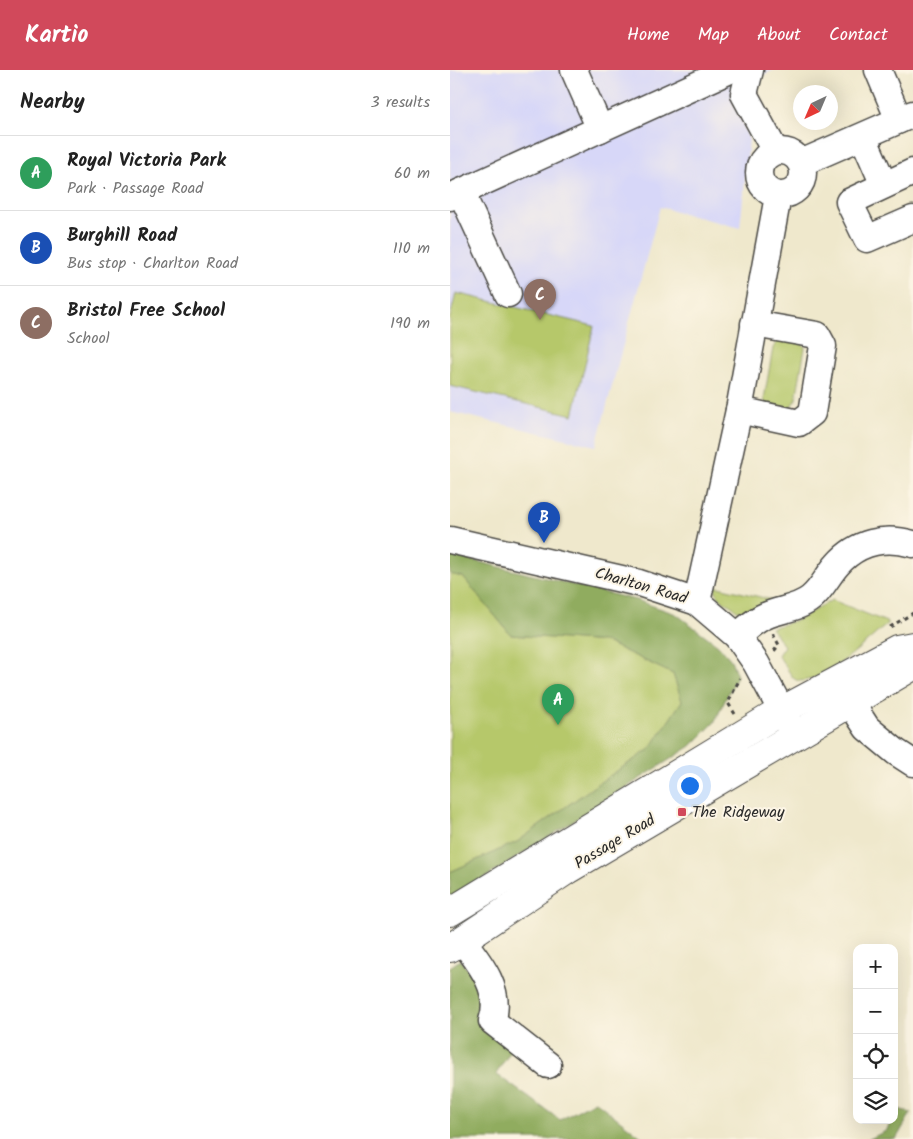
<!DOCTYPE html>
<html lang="en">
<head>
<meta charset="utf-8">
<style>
	body { margin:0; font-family:Kalam,sans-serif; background:#f2f2f2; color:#222 }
	.controls { position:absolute; right:15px; bottom:15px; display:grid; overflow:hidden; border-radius:10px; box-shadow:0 5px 20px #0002 }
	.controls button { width:45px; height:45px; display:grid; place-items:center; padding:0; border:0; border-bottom:1px solid #e0e0e0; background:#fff; color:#222; font:25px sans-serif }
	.compass { position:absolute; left:343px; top:15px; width:45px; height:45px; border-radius:50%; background:#fff; box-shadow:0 5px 20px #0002; rotate:224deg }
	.you { position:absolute; left:239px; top:715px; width:18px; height:18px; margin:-12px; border:4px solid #fff; border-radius:50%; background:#1a73e8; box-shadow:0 0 0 8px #1a73e833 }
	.badge { display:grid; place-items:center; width:32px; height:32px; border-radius:50%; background:#d1495b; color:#fff; font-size:16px; font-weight:700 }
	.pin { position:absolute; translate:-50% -41px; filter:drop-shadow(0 1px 2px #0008) }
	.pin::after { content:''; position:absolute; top:26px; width:18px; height:15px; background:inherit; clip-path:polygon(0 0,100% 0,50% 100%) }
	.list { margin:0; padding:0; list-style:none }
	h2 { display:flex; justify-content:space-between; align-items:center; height:65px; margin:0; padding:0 20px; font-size:21px }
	h2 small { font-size:16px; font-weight:400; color:#767676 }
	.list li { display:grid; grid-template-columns:32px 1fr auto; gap:15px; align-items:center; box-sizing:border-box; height:75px; padding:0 20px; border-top:1px solid #e0e0e0 }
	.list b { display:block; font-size:19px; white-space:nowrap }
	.list p { margin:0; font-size:16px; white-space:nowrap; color:#767676 }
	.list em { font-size:16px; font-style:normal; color:#767676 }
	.icon { flex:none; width:28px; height:28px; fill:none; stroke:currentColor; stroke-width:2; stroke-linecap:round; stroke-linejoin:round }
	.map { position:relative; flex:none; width:463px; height:1069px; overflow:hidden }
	header { display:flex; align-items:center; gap:30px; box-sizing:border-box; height:70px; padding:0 25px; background:#d1495b; color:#fff }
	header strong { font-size:24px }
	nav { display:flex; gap:28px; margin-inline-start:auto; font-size:18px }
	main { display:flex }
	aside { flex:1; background:#fff }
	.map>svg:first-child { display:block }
</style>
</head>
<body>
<header>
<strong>Kartio</strong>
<nav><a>Home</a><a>Map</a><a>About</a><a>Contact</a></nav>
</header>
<main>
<aside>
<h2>Nearby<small>3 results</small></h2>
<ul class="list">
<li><span class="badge" style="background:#2e9e5b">A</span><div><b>Royal Victoria Park</b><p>Park · Passage Road</p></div><em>60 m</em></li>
<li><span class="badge" style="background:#1a4fb4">B</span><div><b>Burghill Road</b><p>Bus stop · Charlton Road</p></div><em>110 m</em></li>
<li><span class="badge" style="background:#8d6e63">C</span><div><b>Bristol Free School</b><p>School</p></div><em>190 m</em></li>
</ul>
</aside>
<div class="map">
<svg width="463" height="1069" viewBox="0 0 463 1069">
	<rect width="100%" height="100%" fill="#fcf5e5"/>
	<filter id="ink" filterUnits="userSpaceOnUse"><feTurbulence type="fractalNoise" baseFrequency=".02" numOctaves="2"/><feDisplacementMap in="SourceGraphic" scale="10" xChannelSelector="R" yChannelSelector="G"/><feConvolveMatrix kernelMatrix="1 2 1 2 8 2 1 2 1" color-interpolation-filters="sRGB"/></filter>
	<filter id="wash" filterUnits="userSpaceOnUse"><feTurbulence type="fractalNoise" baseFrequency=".0096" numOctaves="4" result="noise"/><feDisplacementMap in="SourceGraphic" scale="20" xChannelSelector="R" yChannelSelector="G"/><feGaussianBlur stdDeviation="1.12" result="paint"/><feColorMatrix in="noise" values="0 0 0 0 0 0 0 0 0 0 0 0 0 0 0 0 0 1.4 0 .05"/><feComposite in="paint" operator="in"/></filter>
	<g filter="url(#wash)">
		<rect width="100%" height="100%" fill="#efe8cc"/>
		<!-- built -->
		<polygon fill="#d7d7f8" points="0,0 324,0 311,6 288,40 299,70 290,158 210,137 146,376 0,342"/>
		<!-- green -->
		<g fill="#b6c86b" stroke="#707a4b">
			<polygon points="6,223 144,256 123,345 0,316 0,248"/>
			<polygon points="330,268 352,273 355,278 346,329 339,339 316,335 314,329 323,278"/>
			<polygon points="0,504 13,507 61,565 156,572 223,604 232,631 200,679 146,715 67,772 0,802"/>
			<polygon points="264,516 327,531 290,542 268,527"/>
			<path d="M382 530 439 553C417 570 377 612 348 611L343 608 328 585 334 576 321 558 347 550Z"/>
		</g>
		<!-- forest -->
		<g fill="#90ac5f" stroke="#5e6c45">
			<polygon points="0,485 186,530 226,544 268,575 281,590 287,606 264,653 241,676 0,830 0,802 67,772 146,715 200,679 232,631 223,604 156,572 61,565 13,507 0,504"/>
			<polygon points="10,890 71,965 46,1004 110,1050 145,1031 194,1069 0,1069 0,897"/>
			<polygon points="449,1039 461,1043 446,1069 419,1069 436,1061"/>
		</g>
	</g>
	<g filter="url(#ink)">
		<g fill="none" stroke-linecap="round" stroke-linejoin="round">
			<defs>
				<g id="minor">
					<polyline points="124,0 150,59"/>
					<polyline points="300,0 294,24 325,81"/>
					<polyline points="428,0 449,50"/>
					<polyline points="413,67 434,115"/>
					<circle cx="331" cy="103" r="22"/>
					<polyline points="351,93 463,44"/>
					<polyline points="463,102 399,132 417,169 463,149"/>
					<polyline points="11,122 58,224"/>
					<polyline points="0,127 280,0"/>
					<polyline points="289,340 349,353 362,343 373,276 367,265 304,254"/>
					<polyline points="0,470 189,513 247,532 287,566 306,593 342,660"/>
					<polyline points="247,532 289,340 328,126"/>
					<path d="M287 566C296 559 305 550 315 546 330 539 348 539 361 528 372 519 378 505 387 495 407 472 434 466 463 474"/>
					<polyline points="389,615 417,658 446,682 463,693"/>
					<path d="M12 870C29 892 53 921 42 951L98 995"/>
				</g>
				<g id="major">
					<polyline points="0,842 331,641 447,579 463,576"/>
					<polyline points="0,878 117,800 463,596"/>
				</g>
			</defs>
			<!-- minor casing -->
			<use href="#minor" stroke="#484743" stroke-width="29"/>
			<!-- major casing -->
			<use href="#major" stroke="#484743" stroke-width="30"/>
			<!-- path -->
			<g stroke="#484743" stroke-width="3" stroke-dasharray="4 4" stroke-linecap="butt">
				<polyline points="440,557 463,543"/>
				<polyline points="323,564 329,575 324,581"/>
				<polyline points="285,644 278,633 290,608"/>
			</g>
			<!-- minor -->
			<use href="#minor" stroke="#fff" stroke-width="26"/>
			<!-- major -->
			<use href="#major" stroke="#fff" stroke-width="28"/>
		</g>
	</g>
	<!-- markers -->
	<rect fill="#d1495b" stroke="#fcf5e5" stroke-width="2" x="227" y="737" width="10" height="10" rx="2.5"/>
	<g text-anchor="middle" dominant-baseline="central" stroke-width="4" stroke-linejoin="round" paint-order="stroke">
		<!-- street labels -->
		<g font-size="16" fill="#2b2b2b" stroke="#fcf5e5">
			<text transform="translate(191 516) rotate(16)">Charlton Road</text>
			<text transform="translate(165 772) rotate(-31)">Passage Road</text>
		</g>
		<!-- poi labels -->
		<g font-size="16" fill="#2b2b2b" stroke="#fcf5e5" text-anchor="start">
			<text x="242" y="742">The Ridgeway</text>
		</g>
	</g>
</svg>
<div class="controls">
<button>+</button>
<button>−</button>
<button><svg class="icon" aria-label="locate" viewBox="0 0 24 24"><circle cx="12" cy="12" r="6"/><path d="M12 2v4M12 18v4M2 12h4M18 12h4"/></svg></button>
<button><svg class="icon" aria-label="layers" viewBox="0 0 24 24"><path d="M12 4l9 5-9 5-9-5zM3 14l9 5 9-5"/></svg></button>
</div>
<svg class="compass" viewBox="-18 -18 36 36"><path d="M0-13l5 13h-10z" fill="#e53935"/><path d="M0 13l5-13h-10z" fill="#767676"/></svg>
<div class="you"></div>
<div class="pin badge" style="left:108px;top:655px;background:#2e9e5b">A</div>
<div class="pin badge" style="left:94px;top:473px;background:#1a4fb4">B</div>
<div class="pin badge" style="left:90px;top:250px;background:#8d6e63">C</div>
</div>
</main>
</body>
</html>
